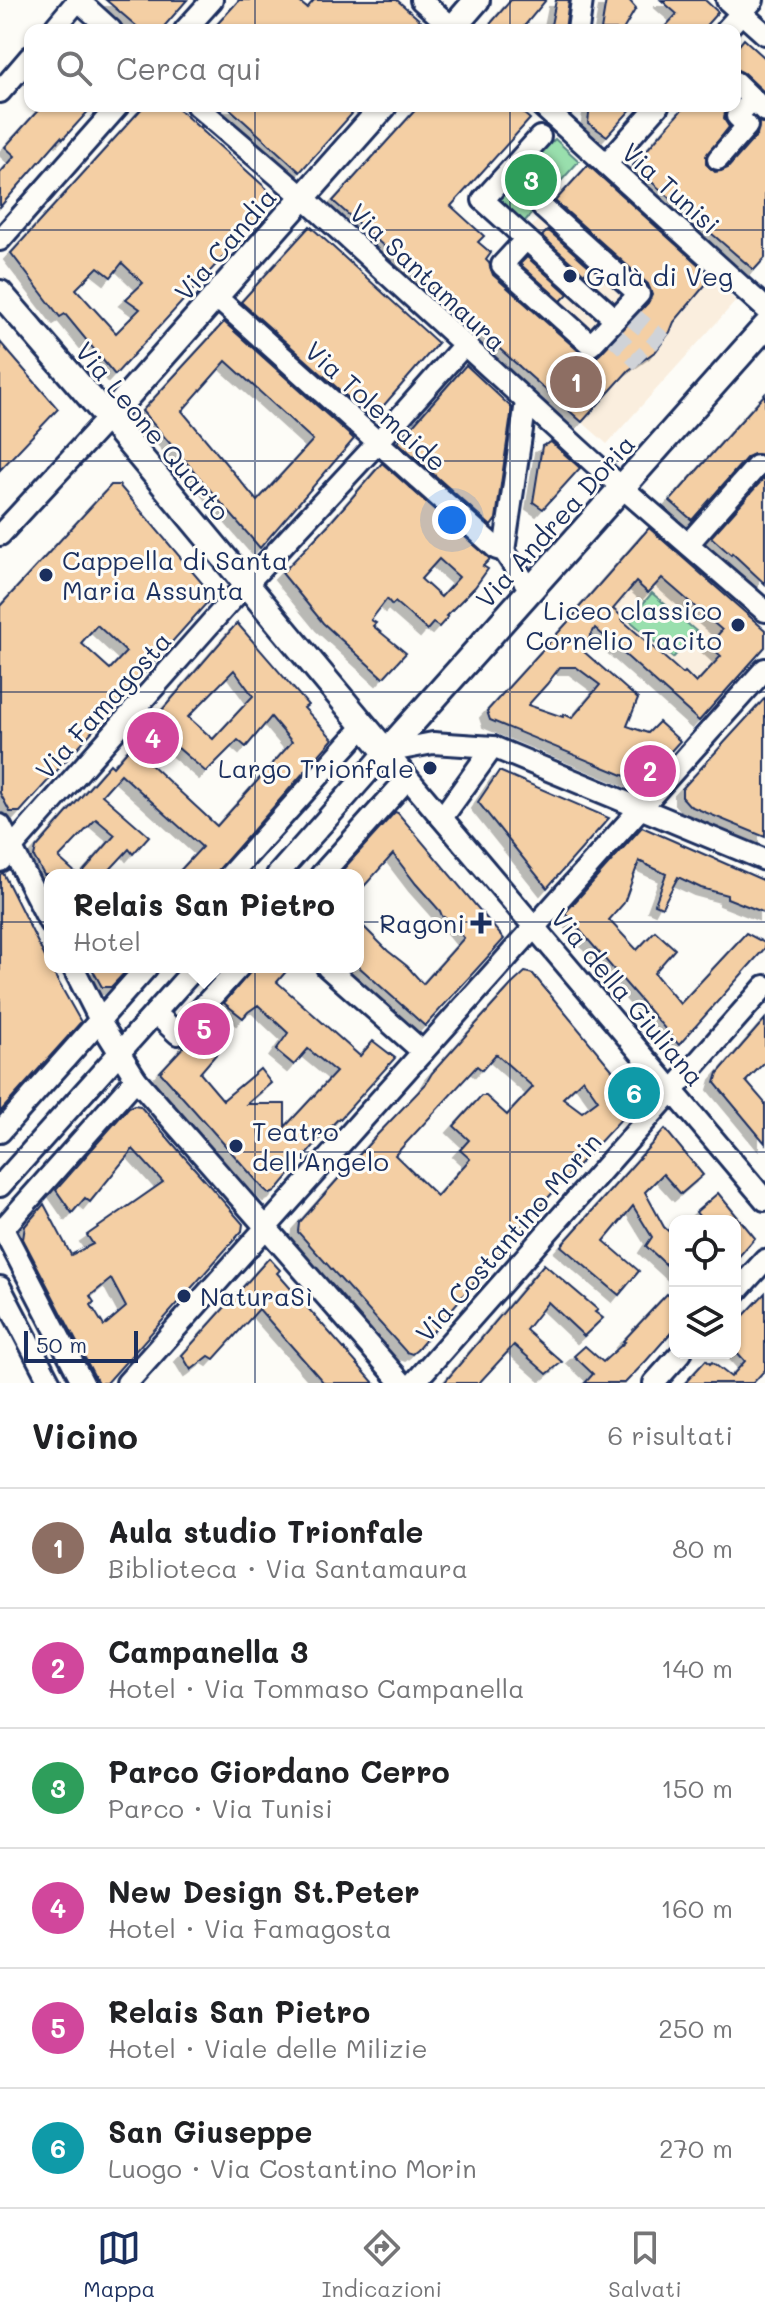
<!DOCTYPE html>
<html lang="it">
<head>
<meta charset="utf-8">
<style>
	body { margin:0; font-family:Mali,sans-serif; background:#f6f6f6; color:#202124 }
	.controls { position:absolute; right:24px; bottom:24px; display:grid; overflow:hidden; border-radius:16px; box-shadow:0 2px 6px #0004 }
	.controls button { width:72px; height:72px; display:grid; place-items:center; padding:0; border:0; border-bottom:2px solid #e0e0e0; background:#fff; color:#202124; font:40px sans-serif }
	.scale { position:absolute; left:24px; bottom:20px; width:114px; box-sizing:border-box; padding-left:8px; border:4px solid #1b2f5e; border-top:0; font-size:22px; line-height:28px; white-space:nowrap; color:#1b2f5e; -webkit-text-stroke:6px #fdfcf7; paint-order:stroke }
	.you { position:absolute; left:452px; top:520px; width:28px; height:28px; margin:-20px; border:6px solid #fff; border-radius:50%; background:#1a73e8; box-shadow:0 0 0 12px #1a73e833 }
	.badge { display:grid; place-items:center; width:52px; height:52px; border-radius:50%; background:#1b2f5e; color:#fff; font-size:26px; font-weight:700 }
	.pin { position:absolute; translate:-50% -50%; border:4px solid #fff; box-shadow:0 2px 8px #0006 }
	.popup { position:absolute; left:44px; top:869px; width:320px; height:104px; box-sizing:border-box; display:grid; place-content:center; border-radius:16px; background:#fff; filter:drop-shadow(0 2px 6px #0005); font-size:26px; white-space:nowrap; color:#757577 }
	.popup b { font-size:30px; color:#202124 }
	.popup::after { content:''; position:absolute; left:50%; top:100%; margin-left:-16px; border:16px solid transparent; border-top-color:#fff }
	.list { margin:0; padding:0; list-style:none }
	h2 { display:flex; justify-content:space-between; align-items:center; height:104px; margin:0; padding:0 32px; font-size:34px }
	h2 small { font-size:26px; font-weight:400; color:#757577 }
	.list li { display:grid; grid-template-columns:52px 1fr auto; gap:24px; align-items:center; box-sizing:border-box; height:120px; padding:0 32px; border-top:2px solid #e0e0e0 }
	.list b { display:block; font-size:30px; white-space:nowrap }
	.list p { margin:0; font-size:26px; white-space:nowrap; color:#757577 }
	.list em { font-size:26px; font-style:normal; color:#757577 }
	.icon { flex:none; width:44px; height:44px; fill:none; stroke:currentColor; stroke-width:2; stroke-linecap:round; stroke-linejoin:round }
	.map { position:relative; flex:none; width:765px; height:1383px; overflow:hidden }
	.search { position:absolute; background:#fff; box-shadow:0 2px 6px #0004; left:24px; right:24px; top:24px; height:88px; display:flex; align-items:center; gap:20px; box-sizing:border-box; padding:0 28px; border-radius:16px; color:#757577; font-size:30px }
	.sheet { height:824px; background:#fff }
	nav { display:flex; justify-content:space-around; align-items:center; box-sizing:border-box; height:112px; border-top:2px solid #e0e0e0; background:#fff; font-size:22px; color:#757577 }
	nav a { display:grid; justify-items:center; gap:4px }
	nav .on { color:#1b2f5e }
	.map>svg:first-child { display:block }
</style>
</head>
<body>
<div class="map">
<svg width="765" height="1383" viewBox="0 0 765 1383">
	<defs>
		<filter id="shadow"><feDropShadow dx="-7" dy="7" stdDeviation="0" flood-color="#0004"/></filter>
	</defs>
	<rect width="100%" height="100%" fill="#fdfcf7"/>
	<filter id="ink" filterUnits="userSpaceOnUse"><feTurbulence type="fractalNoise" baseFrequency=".0125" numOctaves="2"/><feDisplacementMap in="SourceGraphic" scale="16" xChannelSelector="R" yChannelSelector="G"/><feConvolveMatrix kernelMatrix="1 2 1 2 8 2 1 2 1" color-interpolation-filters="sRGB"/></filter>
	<g filter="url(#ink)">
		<!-- built -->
		<g fill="#faeede">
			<polygon points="588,165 736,301 607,444 456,310"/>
			<polygon points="649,528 765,630 765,647 699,721 576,611"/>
		</g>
		<!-- green -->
		<g fill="#99dfad" stroke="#5a8786" stroke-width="2">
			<polygon points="555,139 579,161 524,222 490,192 518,160 528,167"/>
			<polygon points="652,593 696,631 673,658 629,620"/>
		</g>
		<!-- building -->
		<g fill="#f4cfa4" stroke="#1b2f5e" stroke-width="2" fill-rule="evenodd" filter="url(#shadow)">
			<polygon points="106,0 187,0 161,30 141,30"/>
			<polygon points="239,0 297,0 307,8 314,0 397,0 431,30 212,30"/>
			<polygon points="511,0 546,0 521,30 485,30"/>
			<polygon points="556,0 569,0 565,30 550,30"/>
			<polygon points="606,0 629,0 636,8 623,30 601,30"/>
			<polygon points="661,0 705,0 718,12 702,30 662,30 677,14"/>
			<polygon points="744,39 765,58 765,93 744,73 735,69 735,50"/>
			<polygon points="42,106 93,106 63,139 61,137 0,207 0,173 15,156 5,147"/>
			<path d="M144 106H175L277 198 115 375 65 314 60 317 11 253ZM122 263 143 283 126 299 140 309 116 333 76 289 98 267 111 277Z"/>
			<polygon points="227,106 359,106 300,172"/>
			<polygon points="419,106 515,106 530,119 451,206 484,236 478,242 491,253 486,260 489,263 493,275 583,355 594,359 600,354 648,303 652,295 648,284 555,201 588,165 712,277 674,322 670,332 656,351 629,370 582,422 333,201"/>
			<polygon points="590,106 634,106 607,136 588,123"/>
			<polygon points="685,106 729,106 725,112 724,119 729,127 706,156 706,164 715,172 721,171 728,168 757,135 759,122 765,124 765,258 754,270 633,166"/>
			<polygon points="310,226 438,343 372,419 241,302"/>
			<polygon points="548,230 590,267 584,274 542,236"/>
			<polygon points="527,257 568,294 561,301 520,264"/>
			<path d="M224 322 354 439 260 548 142 411ZM226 361 313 440 257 501 182 411Z"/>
			<polygon points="0,342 58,409 0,470"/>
			<polygon points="466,365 512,408 496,519 491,526 398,442"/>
			<polygon points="765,394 765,456 754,454 747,457 692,520 670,501"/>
			<polygon points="551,442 580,468 543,509 533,502 542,446"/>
			<path d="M382 463 490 559 483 566 488 569 475 587 446 616 448 617 439 627 433 623 427 630 395 602 392 605 387 599 371 620 376 623 373 626 406 653 383 678 323 623 282 573 330 523ZM439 559 459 577 441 597 421 579Z"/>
			<polygon points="765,477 765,584 732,553 731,555 711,537"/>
			<path d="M111 485H119L213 596 20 812H10L0 793V606ZM97 625 126 652 110 669 81 643Z"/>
			<path d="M649 528 765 630V647L699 721 595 628 582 650 638 699 627 726 648 733 659 722 680 741 642 783 490 720 487 711 577 612 576 611ZM662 578 722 630 709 645 721 656 696 683 685 672 683 674 622 620 624 618 613 609 636 582 648 593ZM560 667H576L600 685 572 718 564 714 563 717 528 705 547 684Z"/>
			<path d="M237 623 308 705 304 708 333 739 214 875H176L202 847 121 774 102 795 149 836 133 854 129 849 105 875H80L115 835 96 819 59 858 78 875H44L34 857 36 848 110 764 113 767ZM234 670 253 696 213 739 188 717ZM271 717 292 742 217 826 150 764 171 742 206 772 238 740 246 747Z"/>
			<polygon points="765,698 765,837 690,806 682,797 682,789"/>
			<polygon points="499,771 609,818 547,888 478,802"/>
			<polygon points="395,812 398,813 504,939 425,1026 358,966 358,921 388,951 407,966 423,984 464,938 449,920 442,916 440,911 416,884 393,854 358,893 358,875 338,875"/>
			<polygon points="642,827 765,881 765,913 727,898 727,895 701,888 678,877 662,907 655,904 666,874 639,861 624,903 609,920 637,950 655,931 675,949 654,973 680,1004 746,933 765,943 765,948 679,1045 565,913"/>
			<polygon points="3,873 50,967 81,1022 0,1112 0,874"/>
			<polygon points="91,967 130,967 111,987 102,987"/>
			<polygon points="254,967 290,967 277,982 360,1056 373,1041 395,1058 340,1119 339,1118 322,1136 275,1192 270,1194 264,1189 160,1072 212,1016 230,1038 200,1073 223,1100 260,1069 271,1083 247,1104 285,1104 285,1127 336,1072 308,1049 294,1065 276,1050 288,1033 258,1005 248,1012 243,1018 224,1003"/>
			<path d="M525 972 533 974 638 1101 532 1215 417 1350 412 1354 406 1352 298 1232 299 1223 376 1136 425 1085 432 1073 511 985ZM496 1054 533 1087 507 1115 486 1096H481L454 1126 469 1140 460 1150 470 1159 437 1196 395 1155 477 1066 482 1070ZM583 1079 598 1100 582 1112 563 1098Z"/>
			<polygon points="765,1019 765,1062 746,1081 765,1103 765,1143 715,1083 718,1073"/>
			<path d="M134 1105 140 1106 243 1224 242 1231 107 1383H98L23 1239 25 1226 44 1204 71 1255 93 1244 87 1235 163 1182 133 1149 90 1202 85 1198 72 1213 56 1190 129 1107ZM111 1279 126 1307 104 1326 91 1305 94 1302 90 1296Z"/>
			<polygon points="665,1129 703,1175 681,1194 663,1174 645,1192 664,1227 675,1237 675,1273 646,1246 652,1237 633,1206 604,1241 639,1271 619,1295 561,1246"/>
			<polygon points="718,1193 755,1238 735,1261 735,1221 703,1221 696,1212"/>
			<polygon points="269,1258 280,1270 277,1273 374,1383 324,1383 259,1309 214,1359 209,1356 191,1370 182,1355"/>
			<polygon points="544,1264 598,1310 595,1312 603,1318 584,1336 548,1302 526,1330 562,1362 547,1374 514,1345 479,1383 444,1383"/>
			<polygon points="765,1293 765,1370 753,1383 685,1383 706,1360 710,1364 712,1362 731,1377 745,1361 735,1350 735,1325"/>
			<polygon points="667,1294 675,1301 675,1328 646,1361 625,1383 585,1383 593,1374 574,1356 585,1346 603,1362 625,1342 623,1341"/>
		</g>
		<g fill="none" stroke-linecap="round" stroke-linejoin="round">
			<!-- minor-tunnel -->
			<g stroke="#d0d3d8" stroke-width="20" stroke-dasharray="20 10" stroke-linecap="butt">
				<polyline points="629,314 663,342"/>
				<polyline points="611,333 641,362"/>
			</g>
			<defs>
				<g id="minor">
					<polyline points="78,0 111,30"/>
					<polyline points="421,0 455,30"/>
					<polyline points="727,0 765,34"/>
					<polyline points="53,30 78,0"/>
					<polyline points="185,30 212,0"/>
					<polyline points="578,30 582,0"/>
					<polyline points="726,30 753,0"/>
					<polyline points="735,82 765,111"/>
					<polyline points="0,92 30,57"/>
					<polyline points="197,106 303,197 595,464 765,611"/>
					<polyline points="542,106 765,308"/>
					<polyline points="540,137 483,200 615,319"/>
					<polyline points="718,159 747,126 737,116 753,99"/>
					<polyline points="606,164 658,106"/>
					<polyline points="526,239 502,265 591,345 639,294 543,208"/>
					<polyline points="0,240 118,106"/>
					<polyline points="216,297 497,549 504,551 531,591"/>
					<polyline points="0,535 108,418"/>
					<polyline points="688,544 757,466"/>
					<polyline points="504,551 526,402"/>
					<polyline points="386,752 765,1200"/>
					<polyline points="386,752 433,743 493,747 765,860"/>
					<polyline points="442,818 493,747"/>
					<polyline points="0,825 50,923"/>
					<polyline points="0,861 226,606 370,451 464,345"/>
					<polyline points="230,875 364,726"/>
					<polyline points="277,875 386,752"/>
					<polyline points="321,875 408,778"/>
					<polyline points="73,967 104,1028 136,1079 402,1383"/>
					<polyline points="327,967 423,1052"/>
					<polyline points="155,1013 178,1034 239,967"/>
					<polyline points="0,1132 147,967"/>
					<polyline points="0,1186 196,967"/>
					<polyline points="3,1229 83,1383"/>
					<polyline points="0,1232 136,1079"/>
					<polyline points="0,1287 50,1383"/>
					<polyline points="735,1293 765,1260"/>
					<polyline points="127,1383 765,669"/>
					<polyline points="414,1383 765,986"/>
					<polyline points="654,1383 681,1353"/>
				</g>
				<g id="major">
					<polyline points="451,30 477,0"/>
					<polyline points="0,293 108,418 386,752 765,327"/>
					<polyline points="108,418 384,106"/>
				</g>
			</defs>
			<!-- minor casing -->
			<use href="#minor" stroke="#1b2f5e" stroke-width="26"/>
			<!-- major casing -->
			<use href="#major" stroke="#1b2f5e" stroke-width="30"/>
			<!-- minor -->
			<use href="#minor" stroke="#fdfcf7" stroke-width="20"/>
			<!-- major -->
			<use href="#major" stroke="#fdfcf7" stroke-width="24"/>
		</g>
	</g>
	<!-- grid -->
	<path fill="none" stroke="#1b2f5e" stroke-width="2" stroke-opacity="0.55" d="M255 0V30M510 0V30M255 106V1383M510 106V1383M0 230H765M0 461H765M0 692H765M0 922H765M0 1152H765"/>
	<!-- markers -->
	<g fill="#1b2f5e" stroke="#fdfcf7" stroke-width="3">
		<circle cx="570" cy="276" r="8"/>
		<circle cx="46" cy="575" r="8"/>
		<circle cx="738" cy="625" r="8"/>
		<circle cx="430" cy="768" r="8"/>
		<path d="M477 911h8v8h8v8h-8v8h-8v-8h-8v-8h8z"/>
		<circle cx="236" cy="1146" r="8"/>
		<circle cx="184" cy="1296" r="8"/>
	</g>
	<g text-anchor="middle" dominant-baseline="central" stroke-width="6" stroke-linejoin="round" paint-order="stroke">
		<!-- street labels -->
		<g font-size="26" fill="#1b2f5e" stroke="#fdfcf7">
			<text transform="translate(671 188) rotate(42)">Via Tunisi</text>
			<text transform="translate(225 244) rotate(-49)">Via Candia</text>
			<text transform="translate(428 277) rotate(43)">Via Santamaura</text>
			<text transform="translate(376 406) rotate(42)">Via Tolemaide</text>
			<text transform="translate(153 431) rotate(50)">Via Leone Quarto</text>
			<text transform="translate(555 521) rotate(-48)">Via Andrea Doria</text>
			<text transform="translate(103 705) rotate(-48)">Via Famagosta</text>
			<text transform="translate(628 997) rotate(50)">Via della Giuliana</text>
			<text transform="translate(508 1237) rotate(-49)">Via Costantino Morin</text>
		</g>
		<!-- poi labels -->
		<g font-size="26" fill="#1b2f5e" stroke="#fdfcf7" text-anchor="start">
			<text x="586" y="276">Galà di Veg</text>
			<text x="62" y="560">Cappella di Santa<tspan x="62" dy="30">Maria Assunta</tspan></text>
			<text x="722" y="610" text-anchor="end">Liceo classico<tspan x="722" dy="30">Cornelio Tacito</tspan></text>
			<text x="414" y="768" text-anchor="end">Largo Trionfale</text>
			<text x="465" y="923" text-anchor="end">Ragoni</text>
			<text x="252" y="1131">Teatro<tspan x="252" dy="30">dell'Angelo</tspan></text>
			<text x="200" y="1296">NaturaSì</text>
		</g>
	</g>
</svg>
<div class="controls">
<button><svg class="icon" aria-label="locate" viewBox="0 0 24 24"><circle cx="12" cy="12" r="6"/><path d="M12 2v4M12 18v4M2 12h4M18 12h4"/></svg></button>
<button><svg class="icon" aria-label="layers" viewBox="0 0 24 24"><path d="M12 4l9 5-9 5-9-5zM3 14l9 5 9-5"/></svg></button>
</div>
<div class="scale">50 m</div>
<div class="you"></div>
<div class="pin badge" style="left:576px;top:382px;background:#8d6e63">1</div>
<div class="pin badge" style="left:650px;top:771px;background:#d1479c">2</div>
<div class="pin badge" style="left:531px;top:180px;background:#2e9e5b">3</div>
<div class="pin badge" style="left:153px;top:738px;background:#d1479c">4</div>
<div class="pin badge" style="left:204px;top:1029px;background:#d1479c">5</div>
<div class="popup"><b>Relais San Pietro</b>Hotel</div>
<div class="pin badge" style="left:634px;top:1093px;background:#0f9aa8">6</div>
<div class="search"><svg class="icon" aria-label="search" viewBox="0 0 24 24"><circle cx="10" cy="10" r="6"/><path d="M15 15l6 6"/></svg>Cerca qui</div>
</div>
<section class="sheet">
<h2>Vicino<small>6 risultati</small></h2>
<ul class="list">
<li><span class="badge" style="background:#8d6e63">1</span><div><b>Aula studio Trionfale</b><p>Biblioteca · Via Santamaura</p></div><em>80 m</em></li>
<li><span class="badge" style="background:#d1479c">2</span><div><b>Campanella 3</b><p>Hotel · Via Tommaso Campanella</p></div><em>140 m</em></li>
<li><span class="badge" style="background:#2e9e5b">3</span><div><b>Parco Giordano Cerro</b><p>Parco · Via Tunisi</p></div><em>150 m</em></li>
<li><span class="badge" style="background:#d1479c">4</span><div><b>New Design St.Peter</b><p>Hotel · Via Famagosta</p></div><em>160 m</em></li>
<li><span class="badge" style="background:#d1479c">5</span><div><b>Relais San Pietro</b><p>Hotel · Viale delle Milizie</p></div><em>250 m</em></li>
<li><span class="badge" style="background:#0f9aa8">6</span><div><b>San Giuseppe</b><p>Luogo · Via Costantino Morin</p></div><em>270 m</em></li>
</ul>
</section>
<nav>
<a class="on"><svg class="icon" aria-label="map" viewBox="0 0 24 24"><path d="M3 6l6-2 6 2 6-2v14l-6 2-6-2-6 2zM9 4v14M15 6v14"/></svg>Mappa</a>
<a><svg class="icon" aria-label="directions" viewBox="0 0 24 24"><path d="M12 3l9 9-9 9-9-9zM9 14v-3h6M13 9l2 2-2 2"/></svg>Indicazioni</a>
<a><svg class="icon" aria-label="saved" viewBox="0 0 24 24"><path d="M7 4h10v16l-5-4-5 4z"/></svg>Salvati</a>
</nav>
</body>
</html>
